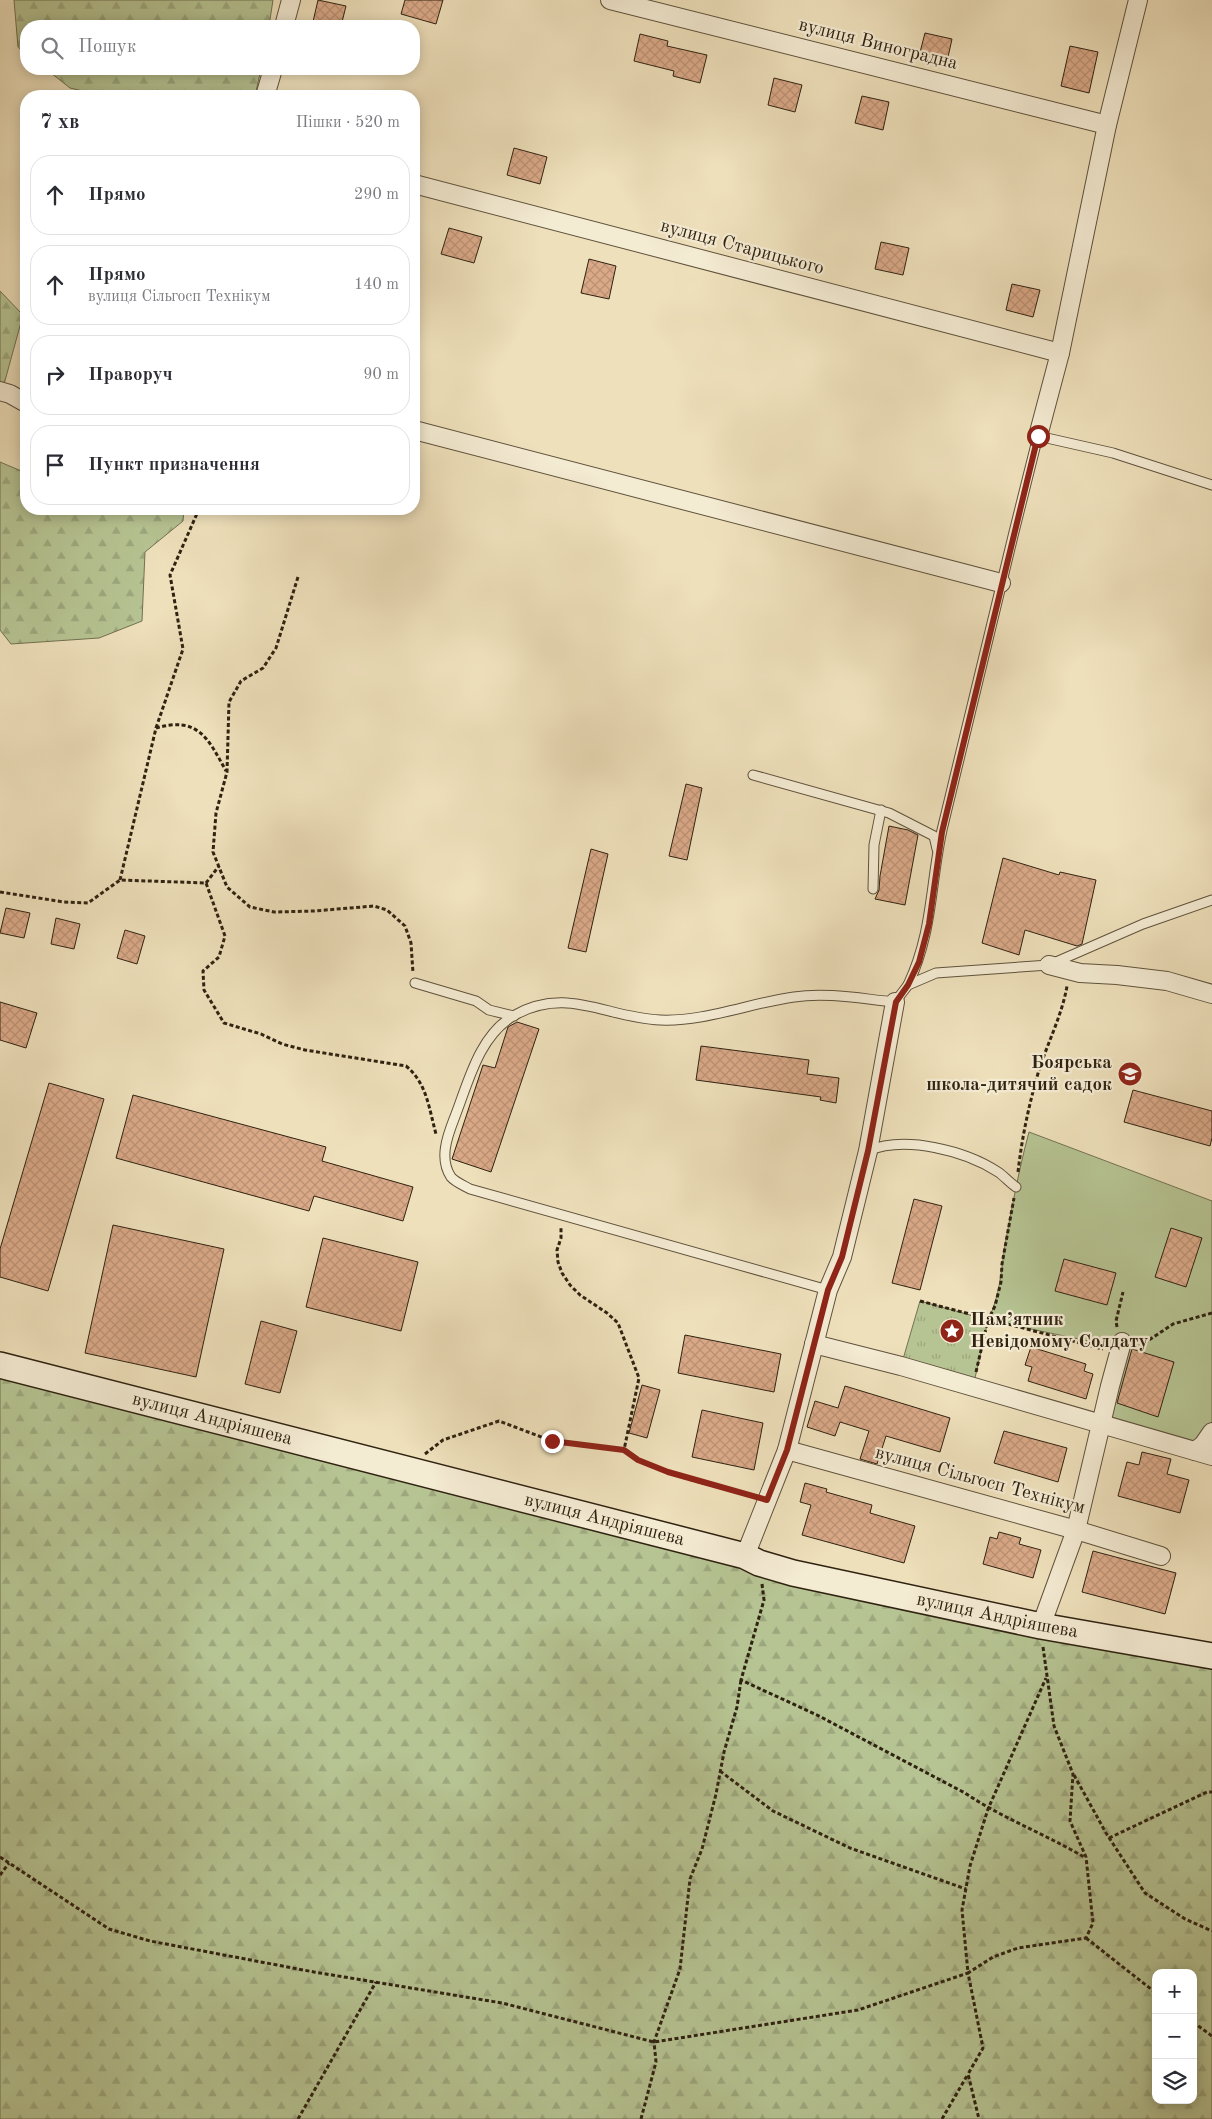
<!DOCTYPE html>
<html lang="uk">
<head>
<meta charset="utf-8">
<style>
	body { margin:0; font-family:"Old Standard TT",serif; background:#f2f2f3; color:#2b2b33 }
	.controls { position:absolute; right:15px; bottom:15px; display:grid; overflow:hidden; border-radius:10px; box-shadow:0 2px 12px #0003 }
	.controls button { width:45px; height:45px; display:grid; place-items:center; padding:0; border:0; border-bottom:1px solid #e1e1e2; background:#fff; color:#2b2b33; font:25px sans-serif }
	.stop { position:absolute; width:15px; height:15px; margin:-11px; border:4px solid #8f2418; border-radius:50%; background:#fff }
	.stop.end { background:#8f2418; border-color:#fff; box-shadow:0 1px 5px #0008 }
	.list { margin:0; padding:0; list-style:none }
	h2 { display:flex; justify-content:space-between; align-items:center; height:65px; margin:0; padding:0 20px; font-size:21px }
	h2 small { font-size:16px; font-weight:400; color:#7c7c81 }
	.list li { display:grid; grid-template-columns:32px 1fr auto; gap:15px; align-items:center; box-sizing:border-box; height:80px; margin:0 10px 10px; padding:0 10px; border:1px solid #e1e1e2; border-radius:20px }
	.list b { display:block; font-size:19px; white-space:nowrap }
	.list p { margin:0; font-size:16px; white-space:nowrap; color:#7c7c81 }
	.list em { font-size:16px; font-style:normal; color:#7c7c81 }
	.icon { flex:none; width:28px; height:28px; fill:none; stroke:currentColor; stroke-width:2; stroke-linecap:round; stroke-linejoin:round }
	.map { position:relative; flex:none; width:1212px; height:2119px; overflow:hidden }
	.search { position:absolute; background:#fff; box-shadow:0 2px 12px #0003; left:20px; top:20px; width:400px; height:55px; display:flex; align-items:center; gap:12px; box-sizing:border-box; padding:0 18px; border-radius:20px; color:#7c7c81; font-size:19px }
	.panel { position:absolute; background:#fff; box-shadow:0 2px 12px #0003; left:20px; top:90px; width:400px; height:425px; border-radius:20px }
	.map>svg:first-child { display:block }
</style>
</head>
<body>
<div class="map">
<svg width="1212" height="2119" viewBox="0 0 1212 2119">
	<defs>
		<pattern id="forest-firs" width="22" height="20" patternUnits="userSpaceOnUse" patternTransform="scale(1.25)"><rect width="22" height="20" fill="#b6c392"/><path d="M5 1l3.5 6h-7zM16 11l3.5 6h-7z" fill="#9da77d"/></pattern>
		<pattern id="park-tufts" width="24" height="20" patternUnits="userSpaceOnUse" patternTransform="scale(1.25)"><rect width="24" height="20" fill="#b6c392"/><path d="M3 7l-1-3M5 7V3M7 7l1-3M15 17l-1-3M17 17v-4M19 17l1-3" fill="none" stroke="#9da77d"/></pattern>
		<pattern id="building-cross-hatch" width="8" height="8" patternUnits="userSpaceOnUse" patternTransform="scale(1.25)"><rect width="8" height="8" fill="#daa988"/><path d="M0 0l8 8M0 8l8-8" fill="none" stroke="#bb9174"/></pattern>
	</defs>
	<rect width="100%" height="100%" fill="#eee0bb"/>
	<filter id="stains"><feTurbulence type="fractalNoise" baseFrequency=".004" numOctaves="4"/><feColorMatrix values="0 0 0 0 .2 0 0 0 0 .09 0 0 0 0 .02 0 0 0 .5 -.17"/></filter>
	<radialGradient id="worn" r=".72"><stop offset=".6" stop-color="#630" stop-opacity="0"/><stop offset="1" stop-color="#630" stop-opacity=".3"/></radialGradient>
	<!-- green -->
	<path fill="#b6c392" stroke="#727252" d="M1029 1132 1212 1201V1432L1203 1445 1101 1424 1117 1347 988 1320C1000 1296 1001 1271 1005 1245 1012 1207 1019 1169 1029 1132Z"/>
	<!-- forest -->
	<g fill="url(#forest-firs)" stroke="#727252" fill-rule="evenodd">
		<polygon points="14,0 273,0 269,26 26,26 26,54 18,47"/>
		<polygon points="46,69 261,69 255,96 104,96 70,88"/>
		<polygon points="0,291 23,315 3,388 0,387"/>
		<polygon points="0,462 26,473 26,509 184,509 183,521 145,552 142,621 99,638 11,644 0,630"/>
		<path d="M0 1366 745 1556 1212 1656V2119H0ZM1156 1973H1193V2100H1156Z"/>
	</g>
	<!-- park -->
	<polygon fill="url(#park-tufts)" stroke="#727252" points="920,1301 988,1320 973,1387 901,1366"/>
	<!-- building -->
	<g fill="url(#building-cross-hatch)" stroke="#2f2211">
		<polygon points="318,0 346,6 341,26 312,26"/>
		<polygon points="405,0 443,0 436,24 401,14"/>
		<polygon points="925,33 952,39 946,66 918,60"/>
		<polygon points="640,34 668,41 667,46 707,55 700,83 673,76 674,71 634,61"/>
		<polygon points="1070,46 1098,52 1089,93 1061,86"/>
		<polygon points="774,78 802,85 795,112 768,105"/>
		<polygon points="862,96 889,102 883,130 855,123"/>
		<polygon points="514,148 547,157 540,184 507,175"/>
		<polygon points="449,228 482,237 474,263 441,254"/>
		<polygon points="881,242 909,248 903,275 875,269"/>
		<polygon points="589,259 616,266 609,299 581,293"/>
		<polygon points="1012,284 1040,290 1033,317 1006,310"/>
		<polygon points="686,784 702,788 687,860 669,856"/>
		<polygon points="889,826 908,830 918,835 905,905 875,899 879,890 880,876"/>
		<polygon points="591,849 608,854 586,952 568,948"/>
		<polygon points="1003,858 1059,875 1060,872 1096,880 1082,944 1077,946 1025,930 1019,955 982,943"/>
		<polygon points="6,908 30,913 24,938 0,933"/>
		<polygon points="56,918 80,924 74,949 51,944"/>
		<polygon points="125,930 145,936 137,964 117,958"/>
		<polygon points="0,1002 37,1013 26,1048 0,1040"/>
		<polygon points="517,1022 539,1029 491,1172 452,1159 483,1065 495,1068 508,1027"/>
		<polygon points="701,1046 809,1060 807,1074 839,1078 836,1103 820,1100 821,1097 696,1080"/>
		<polygon points="49,1083 104,1099 48,1291 0,1277 0,1249"/>
		<polygon points="1133,1090 1212,1111 1212,1138 1210,1146 1124,1122"/>
		<polygon points="133,1095 326,1147 322,1161 413,1187 403,1221 314,1196 309,1211 116,1158"/>
		<polygon points="914,1199 942,1206 920,1290 892,1283"/>
		<polygon points="113,1225 224,1249 196,1377 85,1353"/>
		<polygon points="1171,1228 1202,1238 1186,1287 1155,1277"/>
		<polygon points="323,1238 418,1262 401,1331 306,1307"/>
		<polygon points="1064,1259 1116,1273 1107,1305 1055,1291"/>
		<polygon points="261,1321 297,1331 280,1393 245,1384"/>
		<polygon points="685,1335 781,1354 774,1392 678,1373"/>
		<polygon points="1031,1347 1086,1364 1084,1371 1093,1374 1086,1399 1028,1381 1032,1367 1025,1365"/>
		<polygon points="1132,1349 1174,1362 1158,1417 1117,1403"/>
		<polygon points="642,1385 660,1390 647,1438 629,1433"/>
		<polygon points="845,1386 950,1418 940,1452 886,1436 877,1464 860,1459 869,1431 840,1422 835,1436 807,1427 815,1401 838,1408"/>
		<polygon points="702,1410 763,1423 754,1470 692,1457"/>
		<polygon points="1004,1431 1067,1448 1058,1482 994,1463"/>
		<polygon points="1142,1452 1171,1459 1167,1474 1189,1480 1180,1513 1118,1496 1127,1462 1139,1465"/>
		<polygon points="805,1483 827,1489 826,1492 872,1505 870,1513 915,1526 904,1563 802,1535 811,1505 800,1502"/>
		<polygon points="999,1532 1021,1538 1019,1544 1041,1550 1033,1578 983,1564 990,1537 997,1539"/>
		<polygon points="1093,1551 1176,1573 1165,1614 1082,1592"/>
	</g>
	<g fill="none" stroke-linecap="round" stroke-linejoin="round">
		<defs>
			<g id="lane">
				<polyline points="753,775 889,813 934,836 937,849"/>
				<polyline points="873,889 874,845 881,810"/>
				<polyline points="415,983 476,1001 489,1010 514,1016"/>
				<path d="M908 985C933 932 930 885 942 830 973 698 1005 567 1038 436L1113 453 1212 485"/>
				<path d="M868 1151C905 1135 966 1151 998 1172 1004 1176 1010 1183 1016 1187"/>
				<path d="M828 1290 470 1189C465 1186 455 1182 451 1177 439 1159 447 1137 454 1119 468 1084 478 1037 513 1016 567 985 606 1018 660 1020 704 1022 750 1003 794 997 827 992 862 999 895 1002L908 985 936 973 1049 965 1143 924 1212 900"/>
			</g>
			<g id="street">
				<polyline points="610,0 1107,125"/>
				<polyline points="284,26 291,0"/>
				<polyline points="265,96 273,69"/>
				<polyline points="414,184 1060,353"/>
				<polyline points="0,391 10,394 26,403"/>
				<polyline points="414,430 1001,583"/>
				<polyline points="1038,436 1060,353 1107,125 1138,0"/>
				<polyline points="1049,965 1080,973 1117,975 1167,981 1212,994"/>
				<polyline points="814,1344 901,1366 1212,1456"/>
				<polyline points="787,1450 1076,1530 1161,1556"/>
				<polyline points="1195,1451 1203,1445 1212,1432"/>
				<polyline points="745,1556 787,1450 828,1290 842,1257 868,1151 895,1002"/>
				<polyline points="1041,1626 1076,1530 1110,1386 1122,1342"/>
			</g>
			<g id="secondary">
				<path id="s1" d="M0 1365 745 1556 759 1563 793 1573 1041 1626 1212 1656"/>
			</g>
		</defs>
		<!-- lane casing -->
		<use href="#lane" stroke="#5f523c" stroke-width="11"/>
		<!-- street casing -->
		<use href="#street" stroke="#5f523c" stroke-width="20"/>
		<!-- secondary casing -->
		<use href="#secondary" stroke="#2f2211" stroke-width="28"/>
		<!-- path -->
		<g stroke="#2f2211" stroke-width="3" stroke-dasharray="4 2.5" stroke-linecap="butt">
			<polyline points="298,577 276,648 263,668 241,681 229,702 227,772 216,813 213,852 227,887 250,907 274,912 314,911 374,906 387,910 405,926 411,943 413,973"/>
			<polyline points="156,728 183,649 170,575 199,509"/>
			<path d="M120 880 156 728C198 716 208 738 226 771"/>
			<polyline points="206,883 219,866"/>
			<path d="M0 892 64 902 88 903 120 880 206 883 225 936 219 957 203 971 204 990 224 1023 261 1034 282 1044 305 1050 406 1066C427 1083 429 1109 436 1134"/>
			<path d="M1018 1172C1022 1137 1029 1104 1039 1070 1048 1042 1062 1015 1067 986"/>
			<polyline points="920,1301 1103,1349"/>
			<polyline points="1117,1327 1116,1321 1123,1292"/>
			<polyline points="1137,1341 1146,1342 1173,1324 1212,1313"/>
			<polyline points="976,1372 988,1320 995,1306 1001,1282 1002,1264 1014,1198"/>
			<path d="M624 1450C661 1476 710 1484 752 1496"/>
			<polyline points="425,1454 443,1440 499,1421 552,1441 624,1450 639,1378 618,1323 607,1313 580,1295 570,1285 562,1273 558,1262 557,1250 561,1238 561,1227"/>
			<path d="M762 1584 764 1600 741 1680 817 1715 965 1793C1002 1818 1045 1834 1084 1857"/>
			<polyline points="1043,1647 1054,1726 1073,1774 1070,1821 1086,1857 1093,1923 1086,1938 1018,1948 993,1957 968,1973 962,1910 970,1866 988,1809 1046,1678"/>
			<polyline points="720,1771 773,1811 850,1848 966,1889"/>
			<polyline points="1074,1775 1106,1833 1145,1893 1185,1919 1212,1931"/>
			<polyline points="1109,1838 1207,1792 1212,1792"/>
			<polyline points="0,1857 109,1929 150,1941 314,1972 502,2003 654,2042 858,2010 968,1973 983,2048 968,2074 979,2119"/>
			<polyline points="0,1875 9,1863"/>
			<polyline points="1086,1938 1156,1993"/>
			<polyline points="1193,2022 1212,2036"/>
			<polyline points="298,2119 376,1982"/>
			<polyline points="641,2119 656,2062 654,2042 680,1969 690,1879 702,1849 716,1794 724,1752 737,1707 741,1680"/>
			<polyline points="942,2119 968,2074"/>
		</g>
		<!-- lane -->
		<use href="#lane" stroke="#f4ebd3" stroke-width="9"/>
		<!-- street -->
		<use href="#street" stroke="#f4ebd3" stroke-width="18"/>
		<!-- secondary -->
		<use href="#secondary" stroke="#f4ebd3" stroke-width="25"/>
	</g>
	<g fill="none" stroke-linecap="round" stroke-linejoin="round">
		<!-- route -->
		<polyline stroke="#8f2418" stroke-width="6" points="552,1441 624,1450 638,1460 668,1472 767,1500 787,1450 828,1290 842,1257 868,1151 896,1002 908,985 919,962 929,924 942,832 1038,436"/>
	</g>
	<!-- icons -->
	<defs>
		<symbol id="school-disc" viewBox="-11 -11 22 22"><circle r="9.5" fill="#8f2418" stroke="#f4ebd3"/><path d="M0-5L7-2L0 1L-7-2ZM-4 1L0 2.5L4 1V4Q0 6-4 4Z" fill="#fff"/></symbol>
		<symbol id="sight-disc" viewBox="-11 -11 22 22"><circle r="9.5" fill="#8f2418" stroke="#f4ebd3"/><path d="M0-6L1.8-2.2L6-1.7L2.9 1.2L3.7 5.4L0 3.3L-3.7 5.4L-2.9 1.2L-6-1.7L-1.8-2.2Z" fill="#fff"/></symbol>
	</defs>
	<g fill-rule="evenodd">
		<use href="#school-disc" x="1116" y="1060" width="28" height="28"/>
		<use href="#sight-disc" x="938" y="1317" width="28" height="28"/>
	</g>
	<g text-anchor="middle" dominant-baseline="central" stroke-width="4.5" stroke-linejoin="round" paint-order="stroke">
		<!-- street labels -->
		<g font-size="19" fill="#2f2211" stroke="#f4ebd3">
			<text transform="translate(878 45) rotate(14)">вулиця Виноградна</text>
			<text transform="translate(742 248) rotate(15)">вулиця Старицького</text>
			<text stroke="none"><textPath href="#s1" startOffset="219">вулиця Андріяшева</textPath></text>
			<text transform="translate(980 1481) rotate(15)">вулиця Сільгосп Технікум</text>
			<text stroke="none"><textPath href="#s1" startOffset="624">вулиця Андріяшева</textPath></text>
			<text stroke="none"><textPath href="#s1" startOffset="1029">вулиця Андріяшева</textPath></text>
		</g>
		<!-- poi labels -->
		<g font-size="19" font-weight="bold" fill="#2f2211" stroke="#f4ebd3" text-anchor="end">
			<text x="1112" y="1063">Боярська<tspan x="1112" dy="22">школа-дитячий садок</tspan></text>
			<text x="970" y="1320" text-anchor="start">Пам’ятник<tspan x="970" dy="22">Невідомому Солдату</tspan></text>
		</g>
	</g>
	<rect width="100%" height="100%" filter="url(#stains)"/>
	<rect width="100%" height="100%" fill="url(#worn)"/>
</svg>
<div class="controls">
<button>+</button>
<button>−</button>
<button><svg class="icon" aria-label="layers" viewBox="0 0 24 24"><path d="M12 4l9 5-9 5-9-5zM3 14l9 5 9-5"/></svg></button>
</div>
<div class="stop" style="left:1038px;top:436px"></div>
<div class="stop end" style="left:552px;top:1441px"></div>
<div class="search"><svg class="icon" aria-label="search" viewBox="0 0 24 24"><circle cx="10" cy="10" r="6"/><path d="M15 15l6 6"/></svg>Пошук</div>
<section class="panel">
<h2>7 хв<small>Пішки · 520 m</small></h2>
<ul class="list">
<li><svg class="icon" aria-label="ahead" viewBox="0 0 24 24"><path d="M12 20V5M6 11l6-6 6 6"/></svg><div><b>Прямо</b></div><em>290 m</em></li>
<li><svg class="icon" aria-label="ahead" viewBox="0 0 24 24"><path d="M12 20V5M6 11l6-6 6 6"/></svg><div><b>Прямо</b><p>вулиця Сільгосп Технікум</p></div><em>140 m</em></li>
<li><svg class="icon" aria-label="right" viewBox="0 0 24 24"><path d="M7 20v-9h11M14 6l5 5-5 5"/></svg><div><b>Праворуч</b></div><em>90 m</em></li>
<li><svg class="icon" aria-label="arrive" viewBox="0 0 24 24"><path d="M6 21V4h12l-3 4 3 4H6"/></svg><div><b>Пункт призначення</b></div></li>
</ul>
</section>
</div>
</body>
</html>
